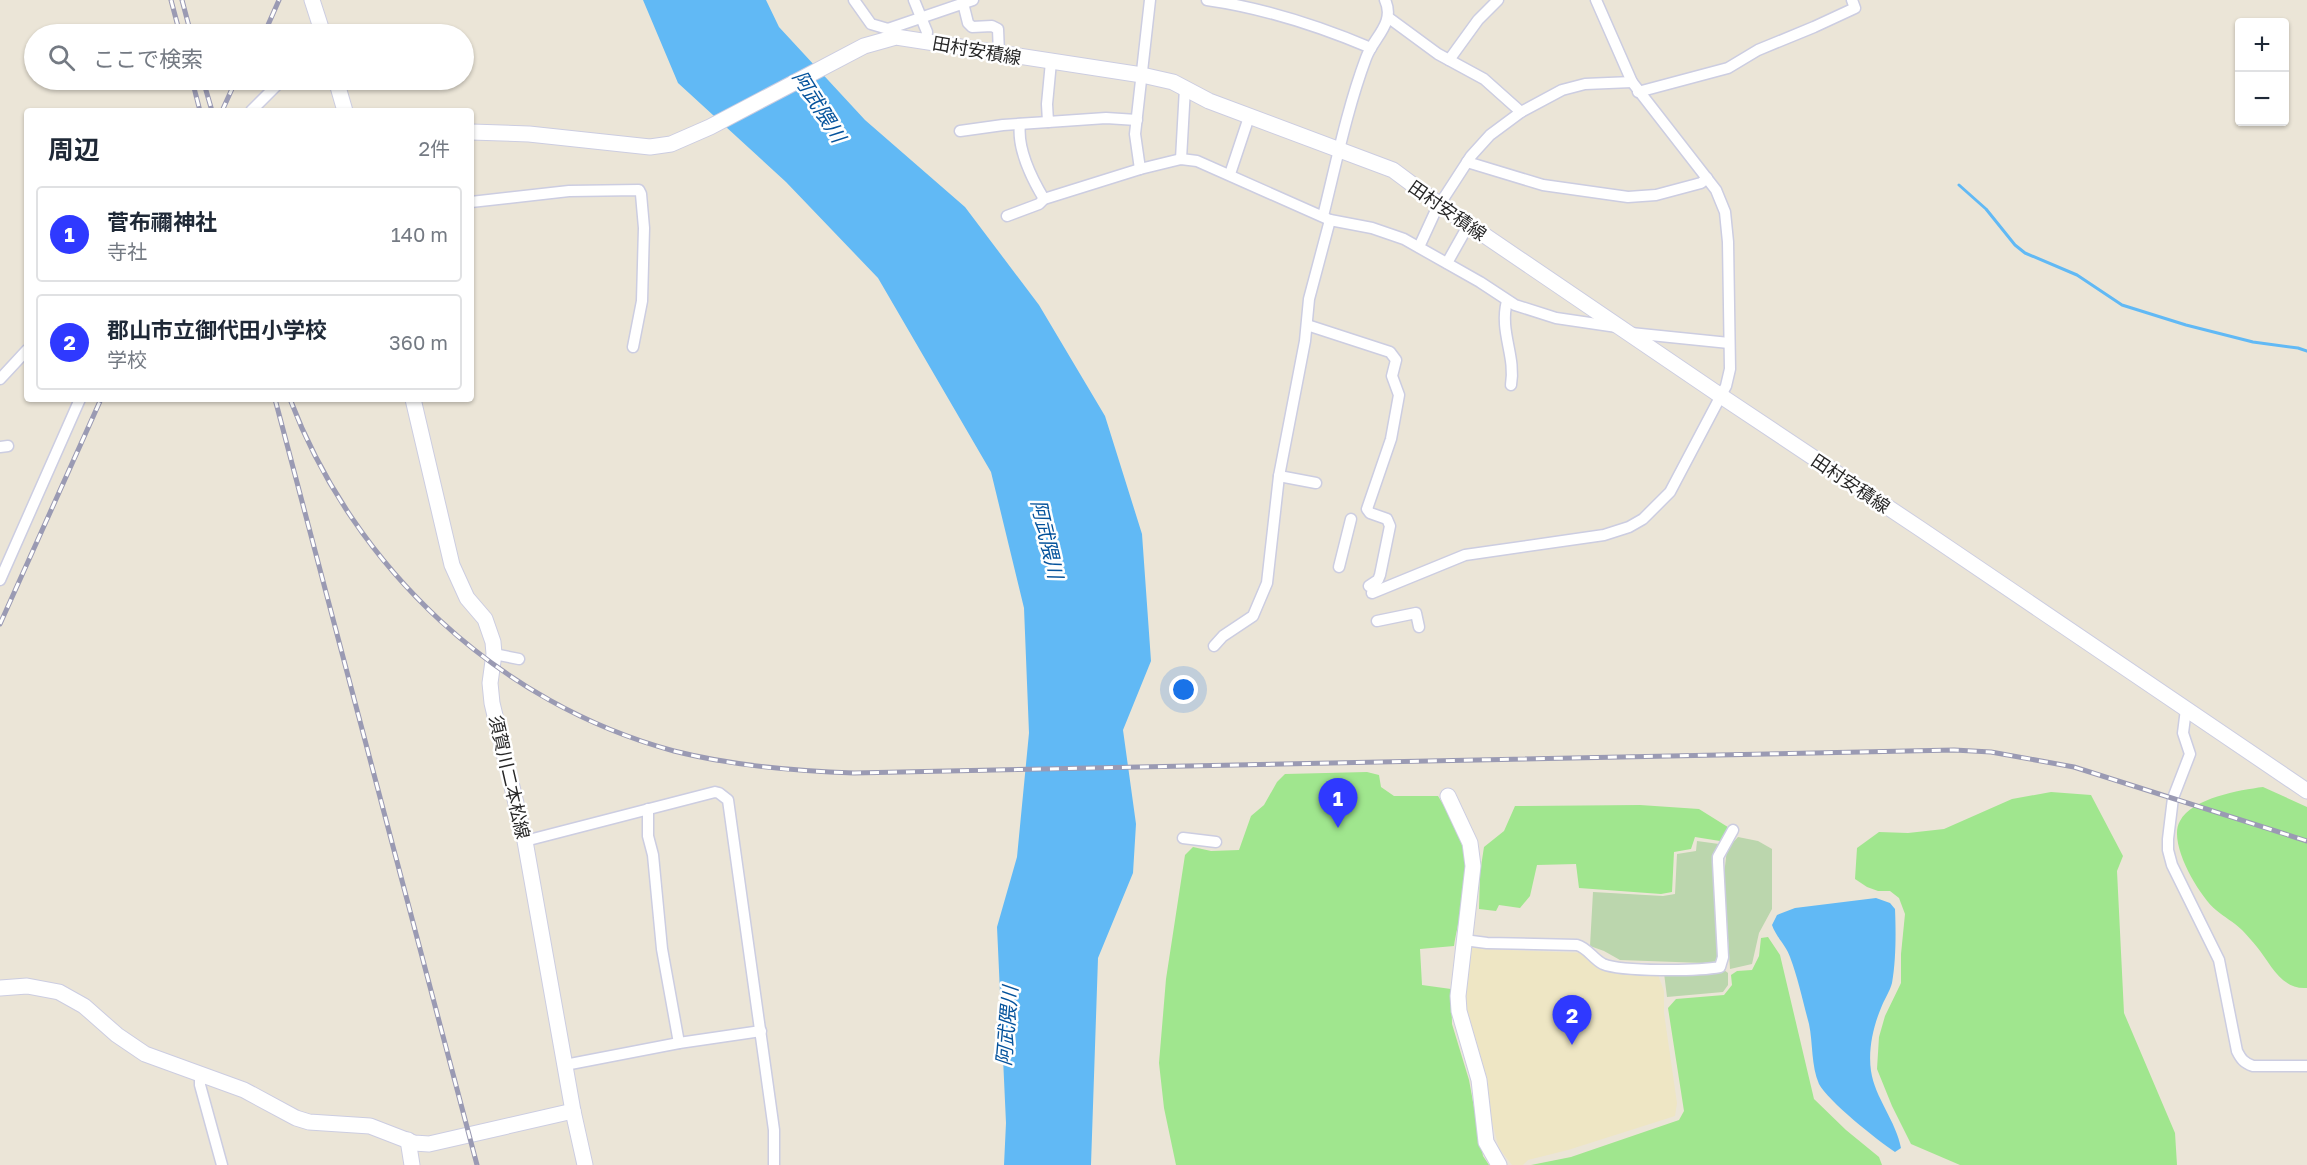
<!DOCTYPE html>
<html lang="ja">
<head>
<meta charset="utf-8">
<style>
	body { margin:0; font-family:"Golos Text","Noto Sans JP",sans-serif; background:#f6f6f7; color:#1f2937 }
	.controls { position:absolute; right:18px; top:18px; display:grid; overflow:hidden; border-radius:6px; box-shadow:0 2px 4px #0004 }
	.controls button { width:54px; height:54px; display:grid; place-items:center; padding:0; border:0; border-bottom:2px solid #e0e1e3; background:#fff; color:#1f2937; font:30px sans-serif }
	.you { position:absolute; left:1184px; top:690px; width:21px; height:21px; margin:-15px; border:4px solid #fff; border-radius:50%; background:#1a73e8; box-shadow:0 0 0 9px #1a73e833 }
	.badge { display:grid; place-items:center; width:39px; height:39px; border-radius:50%; background:#2f39ff; color:#fff; font-size:20px; font-weight:700 }
	.pin { position:absolute; translate:-50% -50px; filter:drop-shadow(0 2px 3px #0008) }
	.pin::after { content:''; position:absolute; top:32px; width:21px; height:18px; background:inherit; clip-path:polygon(0 0,100% 0,50% 100%) }
	.list { margin:0; padding:0; list-style:none }
	h2 { display:flex; justify-content:space-between; align-items:center; height:78px; margin:0; padding:0 24px; font-size:26px }
	h2 small { font-size:20px; font-weight:400; color:#747a83 }
	.list li { display:grid; grid-template-columns:39px 1fr auto; gap:18px; align-items:center; box-sizing:border-box; height:96px; margin:0 12px 12px; padding:0 12px; border:2px solid #e0e1e3; border-radius:6px }
	.list b { display:block; font-size:22px; white-space:nowrap }
	.list p { margin:0; font-size:20px; white-space:nowrap; color:#747a83 }
	.list em { font-size:20px; font-style:normal; color:#747a83 }
	.icon { flex:none; width:33px; height:33px; fill:none; stroke:currentColor; stroke-width:2; stroke-linecap:round; stroke-linejoin:round }
	.map { position:relative; flex:none; width:2307px; height:1165px; overflow:hidden }
	.search { position:absolute; background:#fff; box-shadow:0 2px 4px #0004; left:24px; top:24px; width:450px; height:66px; display:flex; align-items:center; gap:15px; box-sizing:border-box; padding:0 21px; border-radius:33px; color:#747a83; font-size:22px }
	.panel { position:absolute; background:#fff; box-shadow:0 2px 4px #0004; left:24px; top:108px; width:450px; height:294px; border-radius:6px }
	.map>svg:first-child { display:block }
</style>
</head>
<body>
<div class="map">
<svg width="2307" height="1165" viewBox="0 0 2307 1165">
	<rect width="100%" height="100%" fill="#ebe5d7"/>
	<!-- education -->
	<polygon fill="#eee6c4" points="1468,935 1483,949 1582,953 1615,969 1657,972 1664,991 1664,1013 1677,1103 1675,1116 1568,1150 1528,1160 1523,1165 1512,1165 1499,1148 1463,1013"/>
	<!-- green -->
	<g fill="#a0e68e">
		<path d="M1367 772 1379 775 1381 787 1394 796H1438C1452 818 1466 844 1466 871 1467 890 1457 926 1454 946L1420 949 1422 985 1451 989 1452 1024 1469 1080 1483 1156 1489 1165H1176L1164 1108 1159 1063 1166 979 1185 855 1193 847 1211 851 1239 850 1251 816 1264 805 1277 782 1285 774Z"/>
		<path d="M2263 787 2307 807V988C2281 990 2271 964 2257 947 2252 941 2247 935 2242 930 2234 922 2224 917 2216 910 2199 896 2167 842 2180 821 2192 798 2240 790 2263 787Z"/>
		<polygon points="2051,792 2091,795 2123,856 2117,871 2124,1013 2175,1133 2177,1165 1960,1165 1911,1144 1892,1106 1877,1069 1879,1037 1885,1016 1901,983 1901,954 1905,914 1899,898 1890,891 1878,891 1867,887 1855,879 1857,848 1879,832 1908,833 1944,829 2012,799"/>
		<polygon points="1640,805 1699,809 1731,829 1731,833 1720,841 1695,837 1691,849 1674,852 1672,892 1661,894 1579,888 1576,864 1537,865 1530,896 1520,908 1499,905 1496,911 1479,909 1480,873 1484,847 1504,831 1515,806"/>
		<polygon points="1768,937 1780,955 1814,1099 1846,1130 1879,1157 1882,1165 1531,1165 1571,1157 1679,1120 1684,1111 1668,1008 1676,999 1724,995 1732,985 1731,975 1737,971 1752,970 1759,956 1761,938"/>
	</g>
	<!-- cemetery -->
	<g fill="#bbd6ad">
		<polygon points="1738,837 1758,841 1772,849 1772,909 1759,933 1752,964 1730,969 1724,875 1727,849"/>
		<polygon points="1697,841 1719,844 1720,961 1703,963 1620,960 1604,951 1590,946 1593,892 1663,896 1675,894 1677,854 1696,851"/>
		<polygon points="1724,970 1728,973 1728,985 1723,992 1667,997 1664,973"/>
	</g>
	<!-- water -->
	<g fill="#61b9f5">
		<polygon points="643,0 766,0 779,27 865,120 965,207 1039,305 1105,416 1142,534 1151,661 1123,730 1136,824 1133,873 1098,958 1091,1165 1004,1165 1006,1123 997,927 1017,857 1029,733 1024,608 991,472 878,278 786,182 678,83"/>
		<path d="M1876 898 1890 903 1895 909C1896 932 1896 961 1892 983 1890 991 1884 1000 1881 1008 1873 1027 1868 1050 1871 1071 1875 1098 1896 1121 1901 1148L1895 1152C1878 1141 1827 1100 1819 1084 1811 1066 1813 1043 1809 1024 1803 1002 1798 978 1790 957 1786 945 1776 937 1772 925L1777 915 1795 908Z"/>
	</g>
	<g fill="none" stroke-linecap="round" stroke-linejoin="round">
		<!-- stream -->
		<polyline stroke="#61b9f5" stroke-width="3" points="1959,185 1986,209 2015,245 2025,253 2077,275 2122,305 2186,325 2253,342 2298,348 2307,351"/>
		<defs>
			<g id="street">
				<polyline points="854,0 871,24 888,29 973,0"/>
				<polyline points="914,0 927,32 926,41"/>
				<polyline points="1150,0 1135,134 1140,169 1181,159 1197,161 1330,220 1372,228 1404,239 1480,282 1515,305 1556,318 1617,327"/>
				<path d="M1207 0C1263 8 1319 26 1371 48"/>
				<polyline points="963,3 968,23 972,27 992,26 998,29 999,54"/>
				<polyline points="1389,18 1438,54 1484,79 1521,112"/>
				<polyline points="1449,60 1478,20 1498,0"/>
				<polyline points="1051,62 1047,104 1048,122 1106,118 1137,120"/>
				<polyline points="1638,92 1728,68 1758,50 1814,27 1855,8 1852,0"/>
				<polyline points="251,111 282,80"/>
				<path d="M1020 124C1017 148 1032 179 1044 199"/>
				<polyline points="960,131 1003,125 1048,122"/>
				<polyline points="1181,159 1185,88"/>
				<polyline points="1467,162 1543,185 1628,197 1656,195 1701,183 1707,178"/>
				<polyline points="1230,174 1249,117"/>
				<polyline points="471,202 569,191 639,190 641,194 644,228 642,301 633,347"/>
				<polyline points="1007,216 1039,204 1044,199 1140,169"/>
				<path d="M1323 216C1336 164 1347 109 1366 58 1373 38 1396 23 1385 0"/>
				<polyline points="1419,247 1436,210 1471,156 1490,135 1521,112 1562,90 1585,84 1632,82"/>
				<polyline points="1447,263 1469,224"/>
				<path d="M1507 301C1499 332 1516 355 1511 385"/>
				<polyline points="1307,325 1390,352 1396,360 1392,376 1399,395 1391,439 1367,509 1370,513 1387,519 1390,526 1380,575 1378,580 1369,586"/>
				<polyline points="1631,333 1729,343"/>
				<polyline points="0,379 27,350"/>
				<polyline points="0,447 8,446"/>
				<polyline points="1279,476 1316,483"/>
				<polyline points="1339,567 1351,519"/>
				<polyline points="0,580 80,399"/>
				<polyline points="1372,593 1465,555 1604,535 1629,527 1643,519 1670,492 1726,386 1730,369 1728,242 1725,212 1716,190 1632,82 1596,0"/>
				<polyline points="1377,621 1416,613 1419,627"/>
				<polyline points="1214,646 1223,636 1253,616 1267,583 1279,476 1305,341 1309,299 1330,220"/>
				<polyline points="494,654 519,659"/>
				<path d="M2186 709 2183 733 2190 754 2173 798 2168 839V850L2172 865 2219 960 2237 1051C2241 1059 2244 1063 2253 1066H2307"/>
				<polyline points="648,809 648,836 653,855 662,949 679,1043"/>
				<polyline points="1183,838 1216,842"/>
				<polyline points="525,841 715,792 719,793 728,800 774,1130 774,1165"/>
				<path d="M1464 940 1487 943 1577 945C1588 948 1593 959 1603 964 1622 972 1699 971 1720 967L1723 957 1718 862V857L1733 830"/>
				<polyline points="565,1065 679,1043 761,1031"/>
				<polyline points="200,1073 200,1085 222,1165"/>
			</g>
			<g id="secondary">
				<polyline points="312,0 323,34"/>
				<polyline points="336,80 345,111"/>
				<polyline points="471,132 529,134 650,147 671,144 710,127 864,46 896,37 1142,75 1173,82 1209,101 1393,170 1440,205 1721,396 1922,530 2307,791"/>
				<polyline points="413,399 452,565 467,598 485,619 493,642 494,654 490,683 492,703 525,841 573,1111 585,1165"/>
				<polyline points="1448,796 1470,843 1473,866 1458,996 1459,1011 1479,1080 1486,1142 1499,1165"/>
				<polyline points="0,988 27,986 59,992 84,1006 117,1035 145,1054 244,1090 296,1118 309,1122 370,1126 414,1143 429,1144 573,1111"/>
				<polyline points="408,1140 412,1165"/>
			</g>
		</defs>
		<!-- street casing -->
		<use href="#street" stroke="#cccde1" stroke-width="13"/>
		<!-- secondary casing -->
		<use href="#secondary" stroke="#cccde1" stroke-width="17"/>
		<!-- street -->
		<use href="#street" stroke="#fff" stroke-width="10"/>
		<!-- secondary -->
		<use href="#secondary" stroke="#fff" stroke-width="15"/>
		<defs>
			<g id="rail">
				<polyline points="171,0 180,34"/>
				<polyline points="182,0 191,34"/>
				<polyline points="264,34 279,0"/>
				<polyline points="192,80 200,111"/>
				<polyline points="203,80 212,111"/>
				<polyline points="222,111 236,80"/>
				<polyline points="275,399 477,1165"/>
				<path d="M290 399C354 568 499 704 674 751 733 766 793 771 854 773L1954 750 1991 752 2074 767 2307 841"/>
				<polyline points="0,624 101,399"/>
			</g>
		</defs>
		<!-- rail casing -->
		<use href="#rail" stroke="#9a9ab3" stroke-width="5"/>
		<!-- rail -->
		<use href="#rail" stroke="#fff" stroke-width="3" stroke-dasharray="9" stroke-linecap="butt"/>
	</g>
	<g text-anchor="middle" dominant-baseline="central" stroke-width="5" stroke-linejoin="round" paint-order="stroke">
		<!-- street labels -->
		<g font-size="18" fill="#272727" stroke="#fff">
			<text transform="translate(977 50) rotate(10)">田村安積線</text>
			<text transform="translate(1448 210) rotate(35)">田村安積線</text>
			<text transform="translate(1851 483) rotate(34)">田村安積線</text>
			<text transform="translate(510 777) rotate(77)">須賀川二本松線</text>
		</g>
		<!-- water labels -->
		<g font-size="20" font-style="italic" fill="#05539c" stroke="#fff">
			<text transform="translate(820 106) rotate(58)">阿武隈川</text>
			<text transform="translate(1048 539) rotate(77)">阿武隈川</text>
			<text transform="translate(1006 1026) rotate(-85)">阿武隈川</text>
		</g>
	</g>
</svg>
<div class="controls">
<button>+</button>
<button>−</button>
</div>
<div class="you"></div>
<div class="pin badge" style="left:1338px;top:828px">1</div>
<div class="pin badge" style="left:1572px;top:1045px">2</div>
<div class="search"><svg class="icon" aria-label="search" viewBox="0 0 24 24"><circle cx="10" cy="10" r="6"/><path d="M15 15l6 6"/></svg>ここで検索</div>
<section class="panel">
<h2>周辺<small>2件</small></h2>
<ul class="list">
<li><span class="badge">1</span><div><b>菅布禰神社</b><p>寺社</p></div><em>140 m</em></li>
<li><span class="badge">2</span><div><b>郡山市立御代田小学校</b><p>学校</p></div><em>360 m</em></li>
</ul>
</section>
</div>
</body>
</html>
